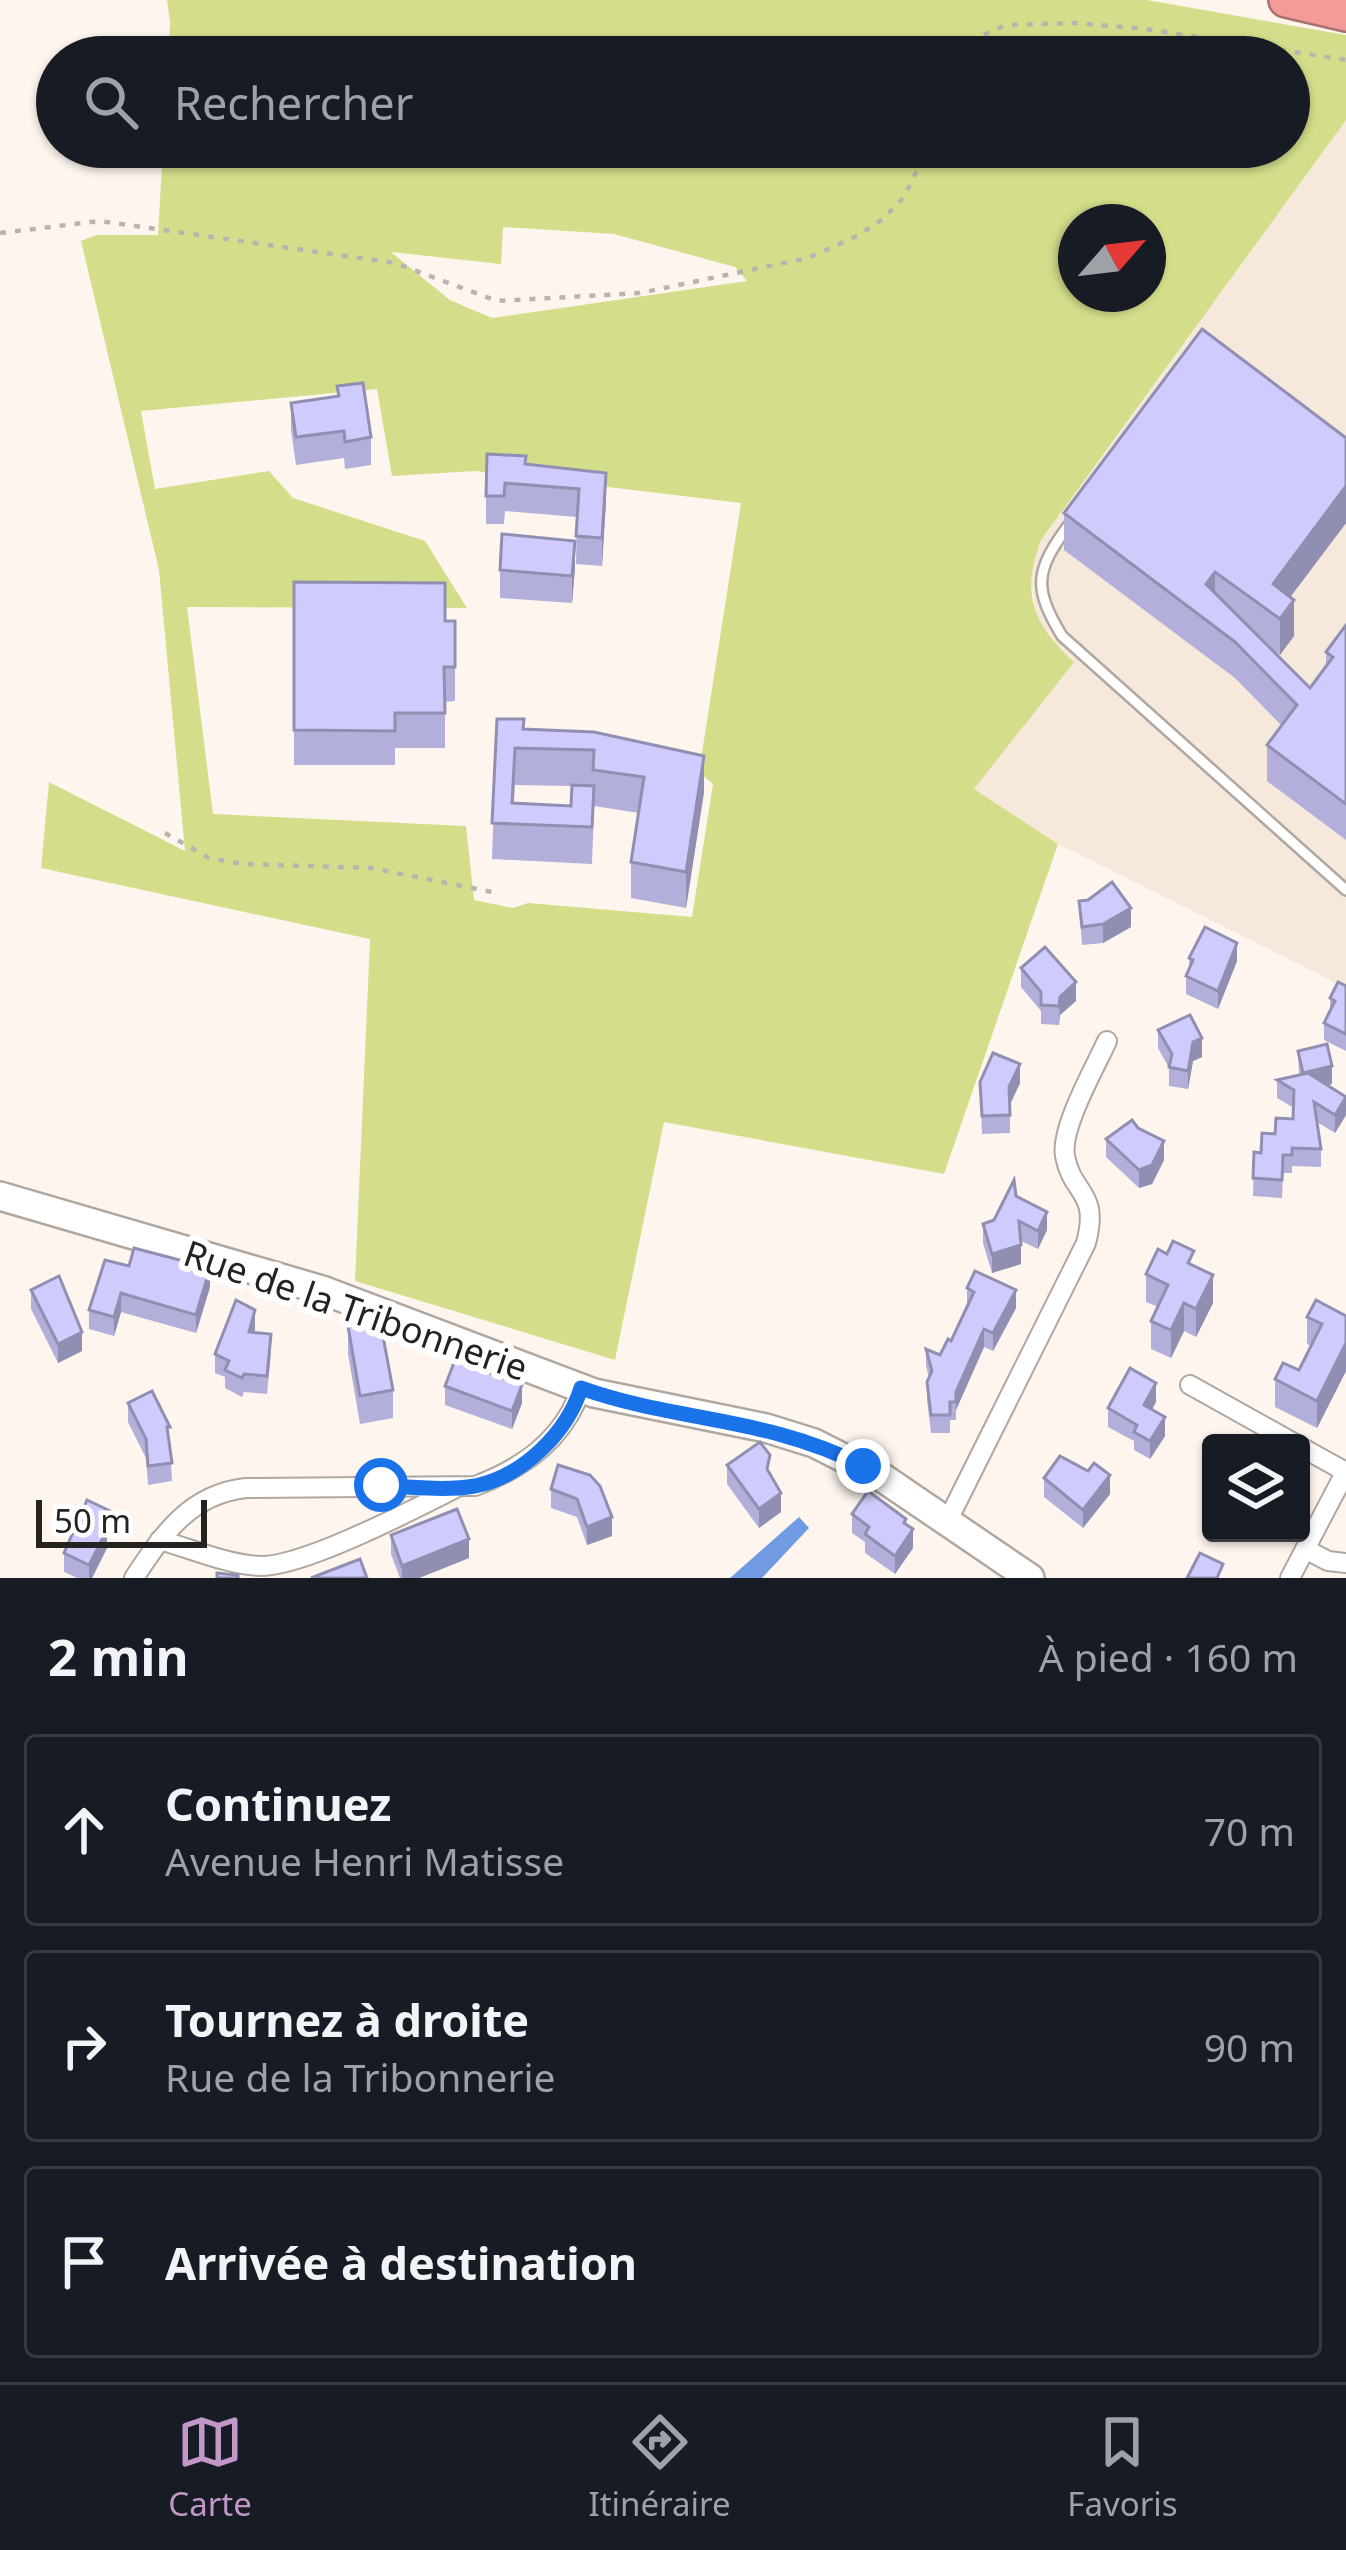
<!DOCTYPE html>
<html lang="fr">
<head>
<meta charset="utf-8">
<style>
	body { margin:0; font-family:"Noto Sans",sans-serif; background:#242831; color:#f1f3f6 }
	.controls { position:absolute; right:36px; bottom:36px; display:grid; overflow:hidden; border-radius:12px; box-shadow:0 3px 9px #0004 }
	.controls button { width:108px; height:108px; display:grid; place-items:center; padding:0; border:0; border-bottom:3px solid #363941; background:#171b24; color:#f1f3f6; font:60px sans-serif }
	.compass { position:absolute; left:1058px; top:204px; width:108px; height:108px; border-radius:50%; background:#171b24; box-shadow:0 3px 9px #0004; rotate:62deg }
	.scale { position:absolute; left:36px; bottom:30px; width:171px; box-sizing:border-box; padding-left:12px; border:6px solid #252320; border-top:0; font-size:33px; line-height:42px; white-space:nowrap; color:#252320; -webkit-text-stroke:9px #fff; paint-order:stroke }
	.stop { position:absolute; width:36px; height:36px; margin:-27px; border:9px solid #1a73e8; border-radius:50%; background:#fff }
	.stop.end { background:#1a73e8; border-color:#fff; box-shadow:0 3px 12px #0008 }
	.list { margin:0; padding:0; list-style:none }
	h2 { display:flex; justify-content:space-between; align-items:center; height:156px; margin:0; padding:0 48px; font-size:51px }
	h2 small { font-size:39px; font-weight:400; color:#9ea1a6 }
	.list li { display:grid; grid-template-columns:78px 1fr auto; gap:36px; align-items:center; box-sizing:border-box; height:192px; margin:0 24px 24px; padding:0 24px; border:3px solid #363941; border-radius:12px }
	.list b { display:block; font-size:45px; white-space:nowrap }
	.list p { margin:0; font-size:39px; white-space:nowrap; color:#9ea1a6 }
	.list em { font-size:39px; font-style:normal; color:#9ea1a6 }
	.icon { flex:none; width:66px; height:66px; fill:none; stroke:currentColor; stroke-width:2; stroke-linecap:round; stroke-linejoin:round }
	.map { position:relative; flex:none; width:1346px; height:1578px; overflow:hidden }
	.search { position:absolute; background:#171b24; box-shadow:0 3px 9px #0004; left:36px; right:36px; top:36px; height:132px; display:flex; align-items:center; gap:30px; box-sizing:border-box; padding:0 42px; border-radius:66px; color:#9ea1a6; font-size:45px }
	.sheet { height:804px; background:#171b24 }
	nav { display:flex; justify-content:space-around; align-items:center; box-sizing:border-box; height:168px; border-top:3px solid #363941; background:#171b24; font-size:33px; color:#9ea1a6 }
	nav a { display:grid; justify-items:center; gap:6px }
	nav .on { color:#c197c9 }
	.map>svg:first-child { display:block }
</style>
</head>
<body>
<div class="map">
<svg width="1346" height="1578" viewBox="0 0 1346 1578">
	<rect width="100%" height="100%" fill="#fef6ee"/>
	<!-- built -->
	<polygon fill="#f6e8db" points="1346,120 1346,988 1058,844 974,789 1073,662 1054,643 1036,617 1030,570 1041,540"/>
	<!-- green -->
	<path fill="#d4de8a" fill-rule="evenodd" d="M167 0H1147L1346 35V120L1041 540C1021 594 1032 623 1074 662L974 789 1058 844 944 1174 664 1122 615 1360 355 1281 370 939 41 868 49 782 185 851 159 570 81 241 97 235H158L163 147H1289V57H168L170 23ZM1076 222H1148V294H1076ZM503 227 614 234 735 267 747 281 492 318 450 300 391 252 501 264ZM377 389 392 476 475 471 741 503 699 772 713 784 692 917 528 903 513 908 474 900 466 826 213 814 187 607 467 608 425 541 293 498 269 471 155 489 141 411Z"/>
	<!-- water -->
	<polygon fill="#709be2" points="799,1517 809,1528 762,1578 730,1578"/>
	<g fill="none" stroke-linecap="round" stroke-linejoin="round">
		<defs>
			<path id="lane" d="M1068 526C1035 571 1033 588 1062 636L1346 890"/>
			<g id="street">
				<polyline points="1190,1385 1294,1443"/>
				<polyline points="1301,1447 1346,1472"/>
				<path d="M948 1520 1086 1243C1100 1191 1072 1195 1065 1156 1060 1128 1095 1068 1107 1041"/>
				<path d="M160 1540C192 1549 228 1565 261 1566 305 1566 412 1510 454 1489"/>
				<polyline points="1305,1549 1328,1561 1346,1563"/>
				<path d="M134 1578C163 1534 190 1494 246 1488L475 1486C524 1468 564 1439 581 1389"/>
				<polyline points="1290,1578 1346,1471"/>
			</g>
			<polyline id="secondary" points="0,1196 322,1290 594,1393 766,1428 814,1443 883,1478 1030,1578"/>
			<polyline id="highway" points="1286,0 1346,14"/>
		</defs>
		<!-- lane casing -->
		<use href="#lane" stroke="#afa7a0" stroke-width="14"/>
		<!-- street casing -->
		<use href="#street" stroke="#afa7a0" stroke-width="22"/>
		<!-- secondary casing -->
		<use href="#secondary" stroke="#afa7a0" stroke-width="32"/>
		<!-- highway casing -->
		<use href="#highway" stroke="#ab716e" stroke-width="38"/>
		<!-- path -->
		<g stroke="#bab4ae" stroke-width="4.5" stroke-dasharray="6 9" stroke-linecap="butt">
			<polyline points="964,57 983,35 1006,25 1076,23 1146,29 1346,60"/>
			<polyline points="0,233 100,221 395,263 497,301 640,293 808,258 857,236 883,219 904,197 928,147"/>
			<polyline points="165,833 209,858 243,864 371,868 492,892"/>
		</g>
		<!-- lane -->
		<use href="#lane" stroke="#fff" stroke-width="9"/>
		<!-- street -->
		<use href="#street" stroke="#fff" stroke-width="18"/>
		<!-- secondary -->
		<use href="#secondary" stroke="#fff" stroke-width="27"/>
		<!-- highway -->
		<use href="#highway" stroke="#f39b98" stroke-width="33"/>
	</g>
	<!-- wall -->
	<g fill="#b2afda" fill-rule="evenodd">
		<polygon points="337,386 371,437 371,465 345,469 344,458 296,465 291,430 291,403 337,397"/>
		<polygon points="1346,438 1346,523 1290,597 1294,636 1280,655 1270,648 1310,688 1326,668 1326,652 1346,625 1346,840 1267,781 1267,745 1282,726 1235,678 1064,550 1064,513"/>
		<polygon points="526,464 606,501 602,566 576,564 577,517 505,511 504,524 486,524 486,496"/>
		<polygon points="575,568 572,603 500,598 500,570"/>
		<polygon points="294,582 445,621 455,621 455,701 445,702 445,748 395,748 395,765 294,765"/>
		<path d="M497 719 524 729 594 732 704 792 686 908 631 898V862L639 813 594 806 592 864 492 859ZM515 785 572 786 571 806 514 803Z"/>
		<polygon points="1079,901 1131,927 1103,943 1082,945"/>
		<polygon points="1189,958 1237,961 1218,1009 1186,994 1186,976 1189,968"/>
		<polygon points="1021,968 1076,1001 1060,1015 1059,1025 1041,1024 1041,1011 1021,987"/>
		<polygon points="1346,986 1346,1051 1324,1040 1324,1023 1330,1011 1330,998"/>
		<polygon points="1158,1030 1202,1057 1193,1061 1188,1089 1169,1086 1169,1068 1158,1048"/>
		<polygon points="1298,1051 1332,1084 1328,1085 1346,1115 1335,1133 1317,1122 1321,1149 1321,1167 1292,1166 1292,1173 1283,1173 1282,1198 1253,1196 1254,1152 1261,1153 1275,1134 1293,1119 1294,1108 1277,1098 1277,1080 1299,1075"/>
		<polygon points="980,1082 1020,1083 1010,1105 1010,1133 982,1134"/>
		<polygon points="1138,1128 1164,1160 1152,1184 1139,1188 1106,1157 1106,1139"/>
		<polygon points="1016,1196 1047,1230 1038,1249 1021,1241 1021,1264 992,1273 983,1243 983,1224 994,1220"/>
		<polygon points="105,1260 210,1287 196,1333 121,1312 114,1336 89,1329 89,1310"/>
		<polygon points="1194,1266 1213,1303 1196,1337 1184,1331 1171,1358 1151,1349 1151,1321 1158,1307 1146,1302 1146,1274"/>
		<polygon points="967,1288 1016,1308 993,1351 984,1347 956,1410 956,1420 950,1420 950,1433 931,1433 927,1400 927,1382 929,1378 926,1366 926,1349 940,1355 951,1341 967,1306"/>
		<polygon points="31,1290 82,1351 58,1363 31,1309"/>
		<polygon points="1346,1316 1346,1371 1317,1428 1275,1407 1275,1379 1299,1370 1311,1346 1307,1344 1307,1317"/>
		<polygon points="348,1326 393,1390 393,1418 360,1424 348,1354"/>
		<polygon points="255,1329 254,1333 271,1353 267,1394 244,1392 242,1397 225,1388 225,1377 215,1373 215,1354"/>
		<polygon points="445,1386 522,1403 512,1429 445,1405"/>
		<polygon points="1156,1402 1152,1410 1165,1436 1150,1459 1134,1450 1134,1441 1108,1427 1108,1408"/>
		<polygon points="128,1403 170,1445 172,1481 148,1485 146,1458 128,1422"/>
		<polygon points="727,1465 770,1475 781,1512 759,1528 727,1484"/>
		<polygon points="1088,1471 1110,1494 1083,1528 1044,1497 1044,1478"/>
		<polygon points="600,1486 612,1536 587,1545 577,1517 551,1508 551,1489"/>
		<polygon points="852,1514 906,1525 913,1548 895,1574 865,1553 865,1542 852,1533"/>
		<polygon points="110,1530 107,1536 107,1548 92,1578 77,1578 64,1572 64,1553"/>
		<polygon points="391,1535 469,1558 419,1578 400,1578 391,1554"/>
	</g>
	<!-- shaded-wall -->
	<g fill="#918fb1">
		<polygon points="606,473 606,501 602,566 602,538"/>
		<polygon points="1346,486 1346,523 1276,616 1273,584"/>
		<polygon points="575,541 575,568 572,603 572,576"/>
		<polygon points="1215,572 1215,609 1206,584"/>
		<polygon points="1294,600 1294,636 1280,655 1280,619"/>
		<polygon points="704,756 704,792 686,908 686,872"/>
		<polygon points="1131,908 1131,927 1103,943 1103,924"/>
		<polygon points="1237,943 1237,961 1218,1009 1218,991"/>
		<polygon points="1076,982 1076,1001 1060,1015 1059,1025 1060,997"/>
		<polygon points="1202,1038 1202,1057 1193,1061 1188,1089 1188,1071 1193,1042"/>
		<polygon points="1020,1064 1020,1083 1009,1106 1009,1087"/>
		<polygon points="1332,1066 1332,1084 1303,1092 1303,1073"/>
		<polygon points="1346,1097 1346,1115 1335,1133 1335,1115"/>
		<polygon points="1164,1141 1164,1160 1152,1184 1139,1188 1139,1170"/>
		<polygon points="1047,1212 1047,1230 1038,1249 1038,1231"/>
		<polygon points="1021,1245 1021,1264 992,1273 992,1254"/>
		<polygon points="210,1268 210,1287 196,1333 196,1315"/>
		<polygon points="1213,1275 1213,1303 1196,1337 1196,1309"/>
		<polygon points="1016,1290 1016,1308 993,1351 993,1333"/>
		<polygon points="121,1293 121,1312 114,1336 114,1317"/>
		<polygon points="1184,1303 1184,1331 1171,1358 1171,1330"/>
		<polygon points="255,1310 255,1329 249,1351 249,1332"/>
		<polygon points="984,1329 984,1347 956,1410 956,1392"/>
		<polygon points="82,1332 82,1351 58,1363 58,1344"/>
		<polygon points="1346,1343 1346,1371 1317,1428 1317,1401"/>
		<polygon points="1156,1383 1156,1402 1144,1424 1144,1405"/>
		<polygon points="522,1385 522,1403 512,1429 512,1411"/>
		<polygon points="1165,1417 1165,1436 1150,1459 1150,1441"/>
		<polygon points="1110,1475 1110,1494 1083,1528 1083,1510"/>
		<polygon points="781,1493 781,1512 759,1528 759,1509"/>
		<polygon points="110,1511 110,1530 107,1536 107,1548 92,1578 89,1578 89,1565 102,1528"/>
		<polygon points="612,1517 612,1536 587,1545 587,1527"/>
		<polygon points="913,1529 913,1548 895,1574 895,1556"/>
		<polygon points="469,1539 469,1558 419,1578 402,1578 402,1566"/>
	</g>
	<!-- building -->
	<g fill="#cfccfd" stroke="#918fb1" stroke-width="3">
		<polygon points="1202,329 1346,438 1346,486 1273,584 1294,600 1280,619 1215,572 1206,584 1310,688 1333,657 1326,652 1346,625 1346,804 1267,745 1297,705 1235,642 1064,513"/>
		<polygon points="363,383 371,437 345,442 344,431 296,437 291,403 339,396 337,386"/>
		<polygon points="487,454 526,456 525,464 606,473 602,538 576,536 579,489 505,483 504,496 486,496"/>
		<polygon points="502,534 575,541 572,576 500,570"/>
		<polygon points="294,582 445,583 445,621 455,621 455,667 444,667 445,713 395,713 395,731 294,730"/>
		<polygon points="497,719 524,719 523,729 594,732 704,756 686,872 631,862 644,777 593,770 594,750 515,748 512,803 571,806 572,785 594,786 592,827 492,823"/>
		<polygon points="1112,882 1131,908 1103,924 1082,927 1079,901 1088,900"/>
		<polygon points="1205,927 1237,943 1218,991 1186,976 1193,960 1189,958"/>
		<polygon points="1045,947 1076,982 1060,997 1059,1006 1041,1005 1041,992 1021,968"/>
		<polygon points="1338,982 1346,986 1346,1034 1324,1023 1335,1001 1330,998"/>
		<polygon points="1190,1015 1202,1038 1193,1042 1188,1071 1169,1067 1172,1054 1158,1030"/>
		<polygon points="1327,1044 1332,1066 1303,1073 1298,1051"/>
		<polygon points="993,1053 1020,1064 1009,1087 1010,1115 982,1116 980,1082"/>
		<polygon points="1308,1073 1346,1097 1335,1115 1314,1102 1321,1149 1292,1148 1292,1155 1283,1155 1282,1180 1253,1178 1254,1152 1261,1153 1262,1133 1275,1134 1276,1118 1293,1119 1294,1090 1277,1080"/>
		<polygon points="1132,1120 1138,1128 1164,1141 1152,1165 1139,1170 1106,1139"/>
		<polygon points="1014,1180 1016,1196 1047,1212 1038,1231 1019,1221 1021,1245 992,1254 983,1224 994,1220"/>
		<polygon points="1173,1241 1194,1251 1188,1263 1213,1275 1196,1309 1184,1303 1171,1330 1151,1321 1168,1285 1146,1274 1158,1249 1167,1254"/>
		<polygon points="134,1248 210,1268 196,1315 121,1293 114,1317 89,1310 105,1260 129,1266"/>
		<polygon points="975,1271 1016,1290 993,1333 984,1329 956,1392 956,1402 950,1402 950,1415 931,1415 927,1382 932,1371 926,1349 940,1355 948,1339 951,1341 974,1292 967,1288"/>
		<polygon points="59,1276 82,1332 58,1344 31,1290"/>
		<polygon points="236,1300 255,1310 249,1332 271,1334 267,1376 244,1374 242,1378 225,1370 229,1361 215,1354"/>
		<polygon points="1316,1300 1346,1316 1346,1343 1317,1401 1275,1379 1283,1363 1299,1370 1322,1324 1307,1317"/>
		<polygon points="380,1320 393,1390 360,1396 348,1326"/>
		<polygon points="455,1360 522,1385 512,1411 445,1386"/>
		<polygon points="1130,1368 1156,1383 1144,1405 1165,1417 1150,1441 1134,1432 1137,1425 1108,1408"/>
		<polygon points="152,1391 170,1427 167,1427 172,1463 148,1466 146,1439 128,1403"/>
		<polygon points="760,1442 770,1455 767,1469 781,1493 759,1509 727,1465"/>
		<polygon points="1060,1456 1088,1471 1094,1463 1110,1475 1083,1510 1044,1478"/>
		<polygon points="558,1465 590,1475 600,1486 612,1517 587,1527 577,1499 551,1489"/>
		<polygon points="868,1491 906,1519 904,1523 913,1529 895,1556 865,1534 869,1527 852,1514"/>
		<polygon points="87,1500 110,1511 102,1528 107,1530 89,1565 64,1553"/>
		<polygon points="457,1509 469,1539 402,1566 391,1535"/>
		<polygon points="1200,1553 1223,1564 1217,1578 1187,1578"/>
		<polygon points="360,1559 367,1578 311,1578"/>
		<polygon points="217,1573 238,1575 238,1578 217,1578"/>
	</g>
	<g fill="none" stroke-linecap="round" stroke-linejoin="round">
		<!-- route -->
		<path stroke="#1a73e8" stroke-width="15" d="M381 1485C410 1487 446 1491 475 1486 523 1476 567 1433 581 1388 676 1422 769 1417 863 1466"/>
	</g>
	<g text-anchor="middle" dominant-baseline="central" stroke-width="12" stroke-linejoin="round" paint-order="stroke">
		<!-- street labels -->
		<g font-size="36" fill="#252320" stroke="#fff">
			<text transform="translate(356 1310) rotate(19)">Rue de la Tribonnerie</text>
		</g>
	</g>
</svg>
<div class="controls">
<button><svg class="icon" aria-label="layers" viewBox="0 0 24 24"><path d="M12 4l9 5-9 5-9-5zM3 14l9 5 9-5"/></svg></button>
</div>
<svg class="compass" viewBox="-18 -18 36 36"><path d="M0-13l5 13h-10z" fill="#e53935"/><path d="M0 13l5-13h-10z" fill="#9ea1a6"/></svg>
<div class="scale">50 m</div>
<div class="stop" style="left:381px;top:1485px"></div>
<div class="stop end" style="left:863px;top:1466px"></div>
<div class="search"><svg class="icon" aria-label="search" viewBox="0 0 24 24"><circle cx="10" cy="10" r="6"/><path d="M15 15l6 6"/></svg>Rechercher</div>
</div>
<section class="sheet">
<h2>2 min<small>À pied · 160 m</small></h2>
<ul class="list">
<li><svg class="icon" aria-label="ahead" viewBox="0 0 24 24"><path d="M12 20V5M6 11l6-6 6 6"/></svg><div><b>Continuez</b><p>Avenue Henri Matisse</p></div><em>70 m</em></li>
<li><svg class="icon" aria-label="right" viewBox="0 0 24 24"><path d="M7 20v-9h11M14 6l5 5-5 5"/></svg><div><b>Tournez à droite</b><p>Rue de la Tribonnerie</p></div><em>90 m</em></li>
<li><svg class="icon" aria-label="arrive" viewBox="0 0 24 24"><path d="M6 21V4h12l-3 4 3 4H6"/></svg><div><b>Arrivée à destination</b></div></li>
</ul>
</section>
<nav>
<a class="on"><svg class="icon" aria-label="map" viewBox="0 0 24 24"><path d="M3 6l6-2 6 2 6-2v14l-6 2-6-2-6 2zM9 4v14M15 6v14"/></svg>Carte</a>
<a><svg class="icon" aria-label="directions" viewBox="0 0 24 24"><path d="M12 3l9 9-9 9-9-9zM9 14v-3h6M13 9l2 2-2 2"/></svg>Itinéraire</a>
<a><svg class="icon" aria-label="saved" viewBox="0 0 24 24"><path d="M7 4h10v16l-5-4-5 4z"/></svg>Favoris</a>
</nav>
</body>
</html>
